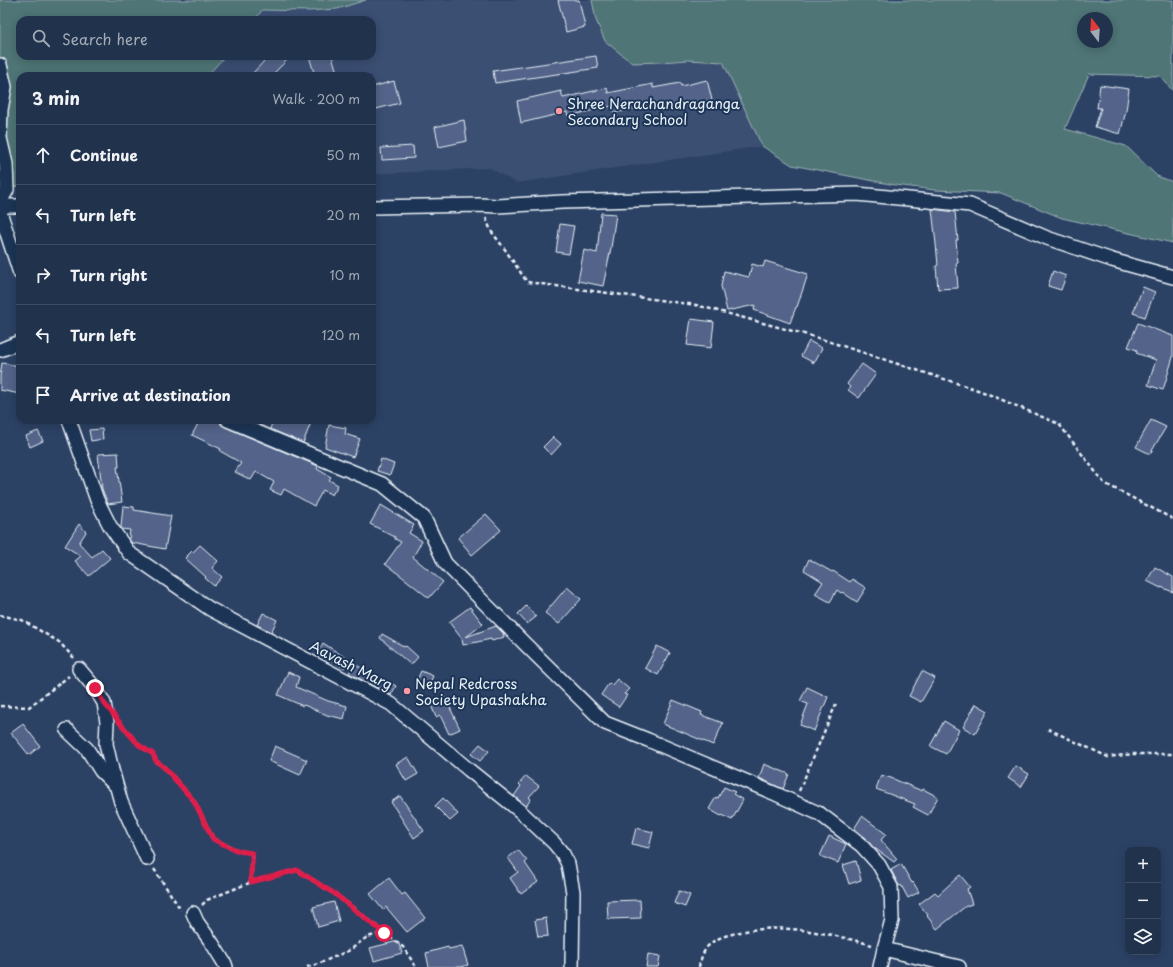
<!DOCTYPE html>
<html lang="en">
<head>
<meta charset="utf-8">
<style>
	body { margin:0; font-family:"Playpen Sans",sans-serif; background:#2d3e56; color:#f1f3f6 }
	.controls { position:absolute; right:12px; bottom:12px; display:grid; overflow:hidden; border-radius:8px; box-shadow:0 2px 10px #0003 }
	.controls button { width:36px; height:36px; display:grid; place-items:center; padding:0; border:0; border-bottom:1px solid #3e4d64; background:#21324c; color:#f1f3f6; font:20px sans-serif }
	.compass { position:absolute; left:1077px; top:12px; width:36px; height:36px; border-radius:50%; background:#21324c; box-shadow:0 2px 10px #0003; rotate:343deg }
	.stop { position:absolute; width:12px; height:12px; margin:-9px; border:3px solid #e11d48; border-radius:50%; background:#fff }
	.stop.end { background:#e11d48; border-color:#fff; box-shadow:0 1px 4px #0008 }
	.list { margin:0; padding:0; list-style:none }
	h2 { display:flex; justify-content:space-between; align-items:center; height:52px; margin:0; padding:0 16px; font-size:17px }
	h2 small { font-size:13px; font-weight:400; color:#a2aab5 }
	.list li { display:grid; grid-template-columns:26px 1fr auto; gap:12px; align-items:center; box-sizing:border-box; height:60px; padding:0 16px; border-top:1px solid #3e4d64 }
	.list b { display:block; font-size:15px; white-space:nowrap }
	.list em { font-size:13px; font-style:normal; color:#a2aab5 }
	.icon { flex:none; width:22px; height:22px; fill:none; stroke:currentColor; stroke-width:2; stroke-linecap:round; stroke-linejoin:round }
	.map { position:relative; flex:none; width:1173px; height:967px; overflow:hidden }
	.search { position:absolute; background:#21324c; box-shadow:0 2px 10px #0003; left:16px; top:16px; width:360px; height:44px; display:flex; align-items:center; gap:10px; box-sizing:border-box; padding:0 14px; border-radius:12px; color:#a2aab5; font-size:15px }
	.panel { position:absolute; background:#21324c; box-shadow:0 2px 10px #0003; left:16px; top:72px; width:360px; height:352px; border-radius:12px }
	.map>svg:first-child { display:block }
</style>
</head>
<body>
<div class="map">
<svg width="1173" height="967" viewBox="0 0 1173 967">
	<rect width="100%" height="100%" fill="#2c4265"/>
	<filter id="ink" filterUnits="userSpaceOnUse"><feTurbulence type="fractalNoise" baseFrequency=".025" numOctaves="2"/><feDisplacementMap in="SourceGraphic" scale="8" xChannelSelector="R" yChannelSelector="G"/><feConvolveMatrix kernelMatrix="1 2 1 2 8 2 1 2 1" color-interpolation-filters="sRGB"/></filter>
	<g filter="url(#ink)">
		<!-- built -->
		<polygon fill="#3b4f73" points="366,0 592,0 661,62 688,60 723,62 762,146 516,183 490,168 372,174 372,76 207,76 225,56 372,56 372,20 255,20 262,10 308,11 336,9"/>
		<!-- green -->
		<g fill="#507476" stroke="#9cb2b7" fill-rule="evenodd">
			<polygon points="0,0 366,0 337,9 308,11 262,10 255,20 20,20 20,56 225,56 207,76 20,76 20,186 5,188 0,168"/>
			<path d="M592 0H1173V91L1160 76 1089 74 1065 129 1126 146 1157 176 1173 182V243L1062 218 1001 193 935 190 895 185 792 165 762 146 723 62 688 60 661 62 632 63 605 41 596 20ZM1083 18H1107V42H1083Z"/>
		</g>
		<!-- building -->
		<g fill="#526389" stroke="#e8f1f8">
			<polygon points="558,0 579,0 585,27 566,32"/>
			<polygon points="269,56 291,56 271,76 250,76"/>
			<polygon points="309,56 332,56 338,76 315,76"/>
			<polygon points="596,56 598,68 495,83 493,71"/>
			<polygon points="707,80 712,100 686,106 686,102 659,108 658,104 614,113 612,106 568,116 567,112 521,123 517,101 561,91 563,98 607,88 608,93 653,84 653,88 680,83 681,86"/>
			<polygon points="394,81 400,103 372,110 372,87"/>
			<polygon points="1100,85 1129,89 1126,111 1120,134 1095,127 1101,108 1097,108"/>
			<polygon points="464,120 467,141 439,147 435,127"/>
			<polygon points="413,146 414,158 382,160 381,148"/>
			<polygon points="932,209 955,212 958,240 956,240 958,263 956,263 958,288 938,289 936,266 938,265 936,244"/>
			<polygon points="601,213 616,214 611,248 603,286 578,281 584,250 597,253"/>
			<polygon points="560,224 574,226 569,254 556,252"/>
			<polygon points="765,261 808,274 797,307 796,307 790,323 754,310 755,305 727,311 721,286 724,271 749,277 752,264 763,267"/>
			<polygon points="1053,271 1066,276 1061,290 1048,286"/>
			<polygon points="1143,287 1155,292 1145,317 1133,313"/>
			<polygon points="691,319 714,322 711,348 687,345"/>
			<polygon points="1138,323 1173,336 1173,357 1163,390 1148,385 1156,360 1136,353 1137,350 1128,347"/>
			<polygon points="809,341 822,348 814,363 801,356"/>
			<polygon points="2,363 20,366 20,394 0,390 0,376"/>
			<polygon points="862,364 876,374 859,398 848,390 850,387 847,384"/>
			<polygon points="200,420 220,420 221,425 225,427 318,466 317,469 331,477 329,480 338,485 332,495 323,490 314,506 284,489 281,495 270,490 274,482 256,472 251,480 235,472 241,463 220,451 221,449 192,435"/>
			<polygon points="273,420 312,420 303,443 270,429"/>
			<polygon points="1151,420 1166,427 1150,454 1136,447"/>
			<polygon points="329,425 346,428 345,434 360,439 353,457 325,447"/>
			<polygon points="102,429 103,439 91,441 89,430"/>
			<polygon points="38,431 43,441 30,447 26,436"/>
			<polygon points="553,437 561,444 551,455 543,447"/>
			<polygon points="118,453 119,467 117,467 122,502 108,504 102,489 98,454"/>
			<polygon points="381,459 394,464 390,475 377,471"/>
			<polygon points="381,505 414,525 409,533 422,541 413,557 443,582 429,598 400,575 385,564 401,542 395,539 395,537 370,524"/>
			<polygon points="123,506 134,507 134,510 171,516 165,549 132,543 129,539 130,530 122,529 121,527"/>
			<polygon points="486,514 501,530 472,555 458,538"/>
			<polygon points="79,524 86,532 79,543 92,557 102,549 110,558 89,576 75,561 81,556 65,546"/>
			<polygon points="200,545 218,561 212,568 222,577 214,586 205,578 206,577 185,558 192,551 193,552"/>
			<polygon points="809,559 832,572 833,571 850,582 852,579 866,588 857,602 842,592 841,593 837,590 830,602 815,594 823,582 804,570"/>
			<polygon points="1155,567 1173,577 1173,592 1161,587 1161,588 1147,581"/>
			<polygon points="567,587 581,599 559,624 545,613"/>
			<polygon points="526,606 536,617 527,624 518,614"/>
			<polygon points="470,607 483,624 466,637 496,626 503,633 504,637 492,641 491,639 463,645 462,639 449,622"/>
			<polygon points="263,613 277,620 271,632 257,625"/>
			<polygon points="382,634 405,647 406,646 418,657 411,665 380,638"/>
			<polygon points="323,643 349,660 344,668 318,652"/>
			<polygon points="657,646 670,653 658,675 645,668"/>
			<polygon points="354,664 396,686 391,695 349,673"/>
			<polygon points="421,671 433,676 427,689 415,685"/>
			<polygon points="922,671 935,678 921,702 909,696"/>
			<polygon points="288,672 299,677 296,687 328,701 347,706 344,719 327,715 304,705 303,706 278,695"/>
			<polygon points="617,679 629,689 624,694 627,695 619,707 601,695 609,683 612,685"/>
			<polygon points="807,687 828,697 814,731 800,725 808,704 800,701"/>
			<polygon points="445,697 460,729 449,734 440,715 436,717 430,703"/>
			<polygon points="673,700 702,712 701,715 723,723 713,745 663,724"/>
			<polygon points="976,704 988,711 975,734 963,727"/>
			<polygon points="944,721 959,730 946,754 930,746"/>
			<polygon points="23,724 40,746 29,755 11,733"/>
			<polygon points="480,744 489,751 480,761 471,754"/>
			<polygon points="275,746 307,760 300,775 269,761"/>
			<polygon points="408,757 418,774 406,781 396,764"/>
			<polygon points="764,764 789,774 783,789 759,778"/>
			<polygon points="1016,766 1029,774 1021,787 1008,778"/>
			<polygon points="881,775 891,778 922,791 923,789 938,797 928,815 913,807 915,804 876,789"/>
			<polygon points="526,776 539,786 529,797 531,799 526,806 514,796 521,786 519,784"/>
			<polygon points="724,787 735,792 733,794 743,800 732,820 722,815 721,816 709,809 716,797 718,798"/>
			<polygon points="400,796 424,831 414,838 391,802"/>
			<polygon points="443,798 458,814 450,821 435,806"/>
			<polygon points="862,816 886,834 881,840 897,859 894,862 873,847 866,839 854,829"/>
			<polygon points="636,828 653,832 649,848 632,844"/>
			<polygon points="829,836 846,844 838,863 820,856"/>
			<polygon points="518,850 527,861 525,863 538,882 521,894 510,878 518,872 508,858"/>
			<polygon points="856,861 861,880 849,884 843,865"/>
			<polygon points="901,864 912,883 913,882 919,892 908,898 901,885 899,886 891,870"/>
			<polygon points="960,875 970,887 967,889 972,904 966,906 937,929 927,916 928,915 919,904 935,892 938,895"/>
			<polygon points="389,878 402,895 405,893 425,918 407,932 386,907 383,910 370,894"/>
			<polygon points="679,891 690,895 685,907 674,903"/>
			<polygon points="640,900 641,918 608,919 607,901"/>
			<polygon points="334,902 339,921 318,927 313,907"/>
			<polygon points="546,918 548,936 538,937 535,920"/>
			<polygon points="398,941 402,953 374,961 370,948"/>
			<polygon points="462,946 468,965 461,967 429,967 426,953 448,947 449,949"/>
			<polygon points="648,954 660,956 658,967 646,967"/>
		</g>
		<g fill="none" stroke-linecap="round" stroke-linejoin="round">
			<defs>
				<g id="minor">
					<polyline points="0,65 5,87 1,110 0,138 6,164 7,190 0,202"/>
					<polyline points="0,206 20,206"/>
					<polyline points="372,207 480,205 497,206 562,202 857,194 970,205 1047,238 1112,260 1173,277"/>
					<polyline points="0,212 20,273"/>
					<polyline points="0,350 20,342"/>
					<polyline points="69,420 97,500 110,526 129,553 210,609 391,704 469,770 520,811 554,843 563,854 568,864 573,892 572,967"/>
					<polyline points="228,420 382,484 424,518 445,563 525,644 605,723 648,740 776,794 820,814 861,845 879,865 891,887 892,920 884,949 880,967"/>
					<polyline points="79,669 95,688 104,703 107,722 106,744 112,770 121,802 147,859"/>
					<polyline points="67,730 87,749 101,771 114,784"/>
					<polyline points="193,913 197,922 212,943 225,964 226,967"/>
					<polyline points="884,949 959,967"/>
				</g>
			</defs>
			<!-- minor casing -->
			<use href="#minor" stroke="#e8f1f8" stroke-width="16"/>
			<!-- path -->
			<g stroke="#e8f1f8" stroke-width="2.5" stroke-dasharray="4 3" stroke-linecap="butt">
				<polyline points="486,218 491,231 504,248 527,282 696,305 815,337 981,391 1059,424 1104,483 1173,519"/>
				<polyline points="0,615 22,620 59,642 74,658"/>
				<polyline points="0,706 29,707 69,676"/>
				<path d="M119 722 139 745 153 754 156 761 165 768 194 801 213 839 239 851 252 853C253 863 250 872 251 882"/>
				<polyline points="1048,729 1108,757 1133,754 1173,754"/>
				<polyline points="799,791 836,704"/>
				<polyline points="154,869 181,910"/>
				<polyline points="202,905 207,900 254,881 297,870 335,894 403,947 416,967"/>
				<polyline points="307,967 318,964 350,950 367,937 384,933"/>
				<path d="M699 967C700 961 703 952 707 947 715 938 725 936 736 933 781 922 828 933 872 945"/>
			</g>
			<!-- minor -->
			<use href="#minor" stroke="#1d3557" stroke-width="13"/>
		</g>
	</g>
	<g fill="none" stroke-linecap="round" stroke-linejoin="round" filter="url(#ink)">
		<!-- route -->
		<path stroke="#e11d48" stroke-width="5" d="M95 688 104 703 125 729 139 745 153 754 156 761 165 768 194 801 213 839 225 845 239 851 252 853C253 863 250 872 251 882L297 870 335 894 384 933"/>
	</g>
	<!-- markers -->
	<g fill="#ff9aa2" stroke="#1d3557" stroke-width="1.5">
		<circle cx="559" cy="111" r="4"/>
		<circle cx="407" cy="691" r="4"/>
	</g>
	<g text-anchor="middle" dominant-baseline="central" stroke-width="4" stroke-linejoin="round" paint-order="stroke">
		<!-- poi labels -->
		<g font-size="14" fill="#e8f1f8" stroke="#1d3557" text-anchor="start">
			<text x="567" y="103">Shree Nerachandraganga<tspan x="567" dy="16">Secondary School</tspan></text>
			<text x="415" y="683">Nepal Redcross<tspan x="415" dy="16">Society Upashakha</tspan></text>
		</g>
		<!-- street labels -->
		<g font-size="14" fill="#e8f1f8" stroke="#1d3557">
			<text transform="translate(351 665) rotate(27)">Aavash Marg</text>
		</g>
	</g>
</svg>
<div class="controls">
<button>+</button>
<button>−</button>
<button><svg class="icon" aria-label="layers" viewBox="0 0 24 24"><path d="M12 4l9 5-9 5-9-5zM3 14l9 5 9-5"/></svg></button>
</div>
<svg class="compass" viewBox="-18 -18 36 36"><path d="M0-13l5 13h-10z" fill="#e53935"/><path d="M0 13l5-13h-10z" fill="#a2aab5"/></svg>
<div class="stop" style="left:384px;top:933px"></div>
<div class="stop end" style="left:95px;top:688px"></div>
<div class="search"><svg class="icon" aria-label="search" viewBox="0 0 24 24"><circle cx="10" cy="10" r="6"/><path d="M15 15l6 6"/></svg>Search here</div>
<section class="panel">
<h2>3 min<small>Walk · 200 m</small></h2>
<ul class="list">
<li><svg class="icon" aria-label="ahead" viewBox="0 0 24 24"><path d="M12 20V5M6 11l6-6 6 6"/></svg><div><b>Continue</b></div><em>50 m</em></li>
<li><svg class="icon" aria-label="left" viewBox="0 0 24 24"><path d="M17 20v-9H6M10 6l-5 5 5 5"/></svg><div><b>Turn left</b></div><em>20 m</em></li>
<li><svg class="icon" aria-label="right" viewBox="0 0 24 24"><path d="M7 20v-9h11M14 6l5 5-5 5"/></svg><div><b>Turn right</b></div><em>10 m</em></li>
<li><svg class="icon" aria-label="left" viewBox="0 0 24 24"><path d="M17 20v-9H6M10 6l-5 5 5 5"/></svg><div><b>Turn left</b></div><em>120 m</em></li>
<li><svg class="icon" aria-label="arrive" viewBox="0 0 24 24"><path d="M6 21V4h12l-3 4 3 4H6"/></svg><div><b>Arrive at destination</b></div></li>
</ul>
</section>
</div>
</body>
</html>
